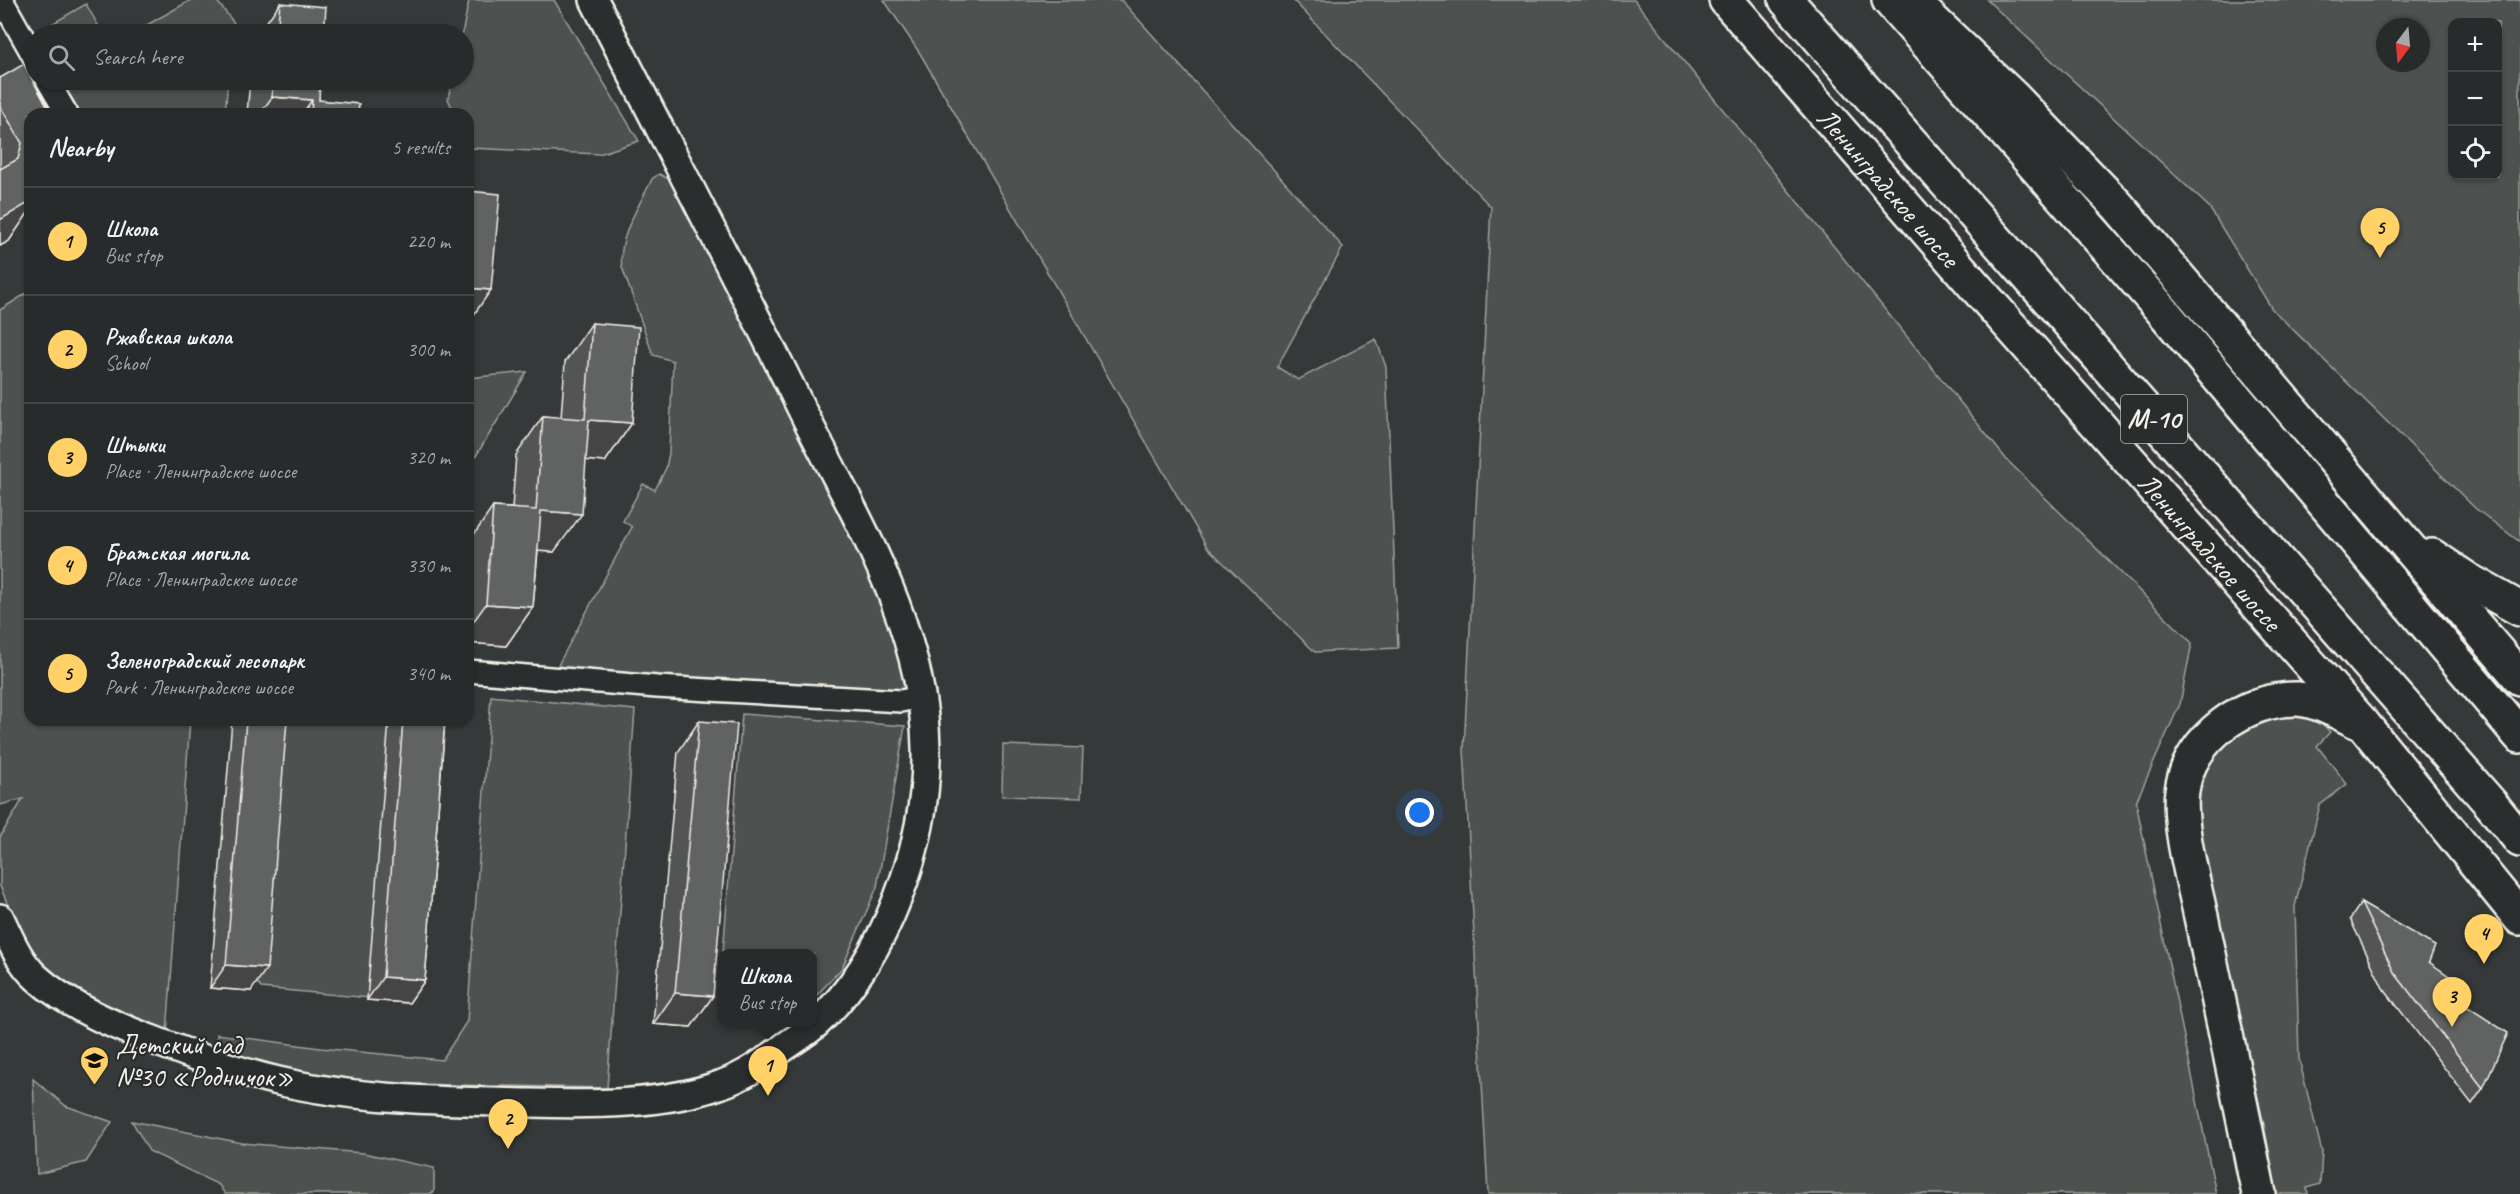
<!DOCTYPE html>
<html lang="en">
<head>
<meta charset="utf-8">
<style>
	body { margin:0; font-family:Caveat,sans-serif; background:#303333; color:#f1f3f6 }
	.controls { position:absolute; right:18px; top:18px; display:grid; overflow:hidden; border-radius:12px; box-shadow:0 2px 4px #0004 }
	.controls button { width:54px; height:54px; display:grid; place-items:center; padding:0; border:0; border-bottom:2px solid #444747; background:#282b2b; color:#f1f3f6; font:30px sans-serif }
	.compass { position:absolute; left:2376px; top:18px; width:54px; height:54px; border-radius:50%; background:#282b2b; box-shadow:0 2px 4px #0004; rotate:196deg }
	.you { position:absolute; left:1420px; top:813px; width:21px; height:21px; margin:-15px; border:4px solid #fff; border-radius:50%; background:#1a73e8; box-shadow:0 0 0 9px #1a73e833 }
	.badge { display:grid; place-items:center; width:39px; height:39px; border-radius:50%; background:#ffd166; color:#111; font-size:20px; font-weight:700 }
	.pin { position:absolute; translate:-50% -50px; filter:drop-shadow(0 2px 3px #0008) }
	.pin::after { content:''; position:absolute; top:32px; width:21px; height:18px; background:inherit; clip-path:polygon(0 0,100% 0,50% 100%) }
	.popup { position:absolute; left:718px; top:949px; width:99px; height:78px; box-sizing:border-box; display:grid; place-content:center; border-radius:12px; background:#282b2b; filter:drop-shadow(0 2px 4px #0005); font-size:20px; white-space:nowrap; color:#a5a7a9 }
	.popup b { font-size:22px; color:#f1f3f6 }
	.popup::after { content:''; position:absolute; left:50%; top:100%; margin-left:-12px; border:12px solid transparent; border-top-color:#282b2b }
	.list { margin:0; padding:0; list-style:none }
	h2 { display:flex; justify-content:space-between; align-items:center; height:78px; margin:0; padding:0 24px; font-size:26px }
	h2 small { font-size:20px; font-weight:400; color:#a5a7a9 }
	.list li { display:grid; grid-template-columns:39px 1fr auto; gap:18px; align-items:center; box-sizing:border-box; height:108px; padding:0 24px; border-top:2px solid #444747 }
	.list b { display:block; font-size:22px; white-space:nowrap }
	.list p { margin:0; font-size:20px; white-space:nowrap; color:#a5a7a9 }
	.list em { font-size:20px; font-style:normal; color:#a5a7a9 }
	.icon { flex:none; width:33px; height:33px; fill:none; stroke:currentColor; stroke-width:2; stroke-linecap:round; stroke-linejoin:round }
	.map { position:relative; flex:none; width:2520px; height:1194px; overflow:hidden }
	.search { position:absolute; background:#282b2b; box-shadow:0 2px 4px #0004; left:24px; top:24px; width:450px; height:66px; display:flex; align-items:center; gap:15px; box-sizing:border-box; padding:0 21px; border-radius:33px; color:#a5a7a9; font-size:22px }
	.panel { position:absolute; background:#282b2b; box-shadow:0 2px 4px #0004; left:24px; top:108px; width:450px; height:618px; border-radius:18px }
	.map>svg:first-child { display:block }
</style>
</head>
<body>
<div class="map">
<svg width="2520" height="1194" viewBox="0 0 2520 1194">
	<rect width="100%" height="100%" fill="#363939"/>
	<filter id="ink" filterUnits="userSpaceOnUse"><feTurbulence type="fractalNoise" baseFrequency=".0167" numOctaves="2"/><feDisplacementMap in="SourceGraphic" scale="12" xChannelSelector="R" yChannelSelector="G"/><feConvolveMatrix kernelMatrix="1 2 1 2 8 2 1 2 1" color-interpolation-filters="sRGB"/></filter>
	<g filter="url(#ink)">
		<!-- green -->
		<g fill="#4e514f" stroke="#a1a19c" stroke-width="1.5" fill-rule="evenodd">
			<polygon points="191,0 216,0 234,23 232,34 131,34"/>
			<polygon points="469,0 554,0 639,141 599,154 470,148 468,143 468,114 455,114 448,99 452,80 464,80 462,34"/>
			<polygon points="884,0 1121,0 1343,247 1277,367 1298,380 1376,339 1386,367 1398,648 1315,652 1207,547 921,55"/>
			<polygon points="1293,0 1634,0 2007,460 2192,643 2180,704 2136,802 2216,1194 1488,1194 1464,749 1491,207"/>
			<path d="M1987 0H2520V542L2476 509 2272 309 2209 207ZM2452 22H2498V176H2452ZM2385 27H2421V63H2385Z"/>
			<polygon points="86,4 103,34 34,34 34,42 31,36"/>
			<polygon points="56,80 228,80 225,114 76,114"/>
			<path d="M659 174 672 181 755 345 881 601 894 634 905 686 896 695 867 697 557 667 632 527 623 521 643 484 655 490 666 468 669 453 673 361 653 355 622 267C617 237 640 205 652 179Z"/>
			<polygon points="30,291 30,720 190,720 167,1033 95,1003 44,969 24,943 0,886 0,837 23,799 0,805 0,310"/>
			<polygon points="527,372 468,469 468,378"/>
			<polygon points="491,696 635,710 607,1088 358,1083 216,1052 217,1034 320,1048 442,1060 467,1021"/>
			<path d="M2282 712 2317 718 2330 732 2317 746 2347 784 2320 805 2295 906 2299 1059 2322 1152 2320 1184 2307 1188 2308 1194H2277L2264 1125 2195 818C2202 782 2207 747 2242 725 2253 719 2270 716 2282 712Z"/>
			<polygon points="742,714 905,726 877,887 842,968 813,999 813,954 723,954 723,978 721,978"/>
			<polygon points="282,720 394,720 370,998 261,988 256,980"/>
			<polygon points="1003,745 1083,748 1081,798 1002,796"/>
			<polygon points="33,1079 66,1106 112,1122 86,1162 37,1174"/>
			<polygon points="132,1121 242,1143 363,1153 434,1168 434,1192 429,1194 225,1194 219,1185 149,1151"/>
		</g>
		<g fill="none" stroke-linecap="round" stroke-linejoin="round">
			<defs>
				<g id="minor">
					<polyline points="2,0 34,57"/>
					<polyline points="47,80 67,114"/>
					<polyline points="468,671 657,687 901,701 921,697"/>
				</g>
				<path id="tertiary" d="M0 918C10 939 19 962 37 978 67 1005 115 1026 153 1040 194 1056 235 1071 278 1081 360 1100 447 1101 531 1103 589 1105 667 1105 722 1084 745 1076 764 1062 783 1048 794 1040 806 1033 816 1024 886 960 928 842 926 748 924 625 854 515 801 408 734 271 663 136 594 0"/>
				<g id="primary">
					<path id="s1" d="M1726 0 1974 285 2364 725 2520 918"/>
					<polyline points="1911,0 2013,97 2118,206 2520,678"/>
					<polyline points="2432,556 2468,580 2520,609"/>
					<path d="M2259 1194C2241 1105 2222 1015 2203 926 2196 891 2177 825 2182 791 2188 738 2246 698 2297 699 2317 700 2338 712 2356 721"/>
				</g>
				<g id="trunk">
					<polyline points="1786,0 2491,804 2520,840"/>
					<polyline points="1889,0 2161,309 2520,736"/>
				</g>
			</defs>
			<!-- minor casing -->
			<use href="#minor" stroke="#f4f1e8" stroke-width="26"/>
			<!-- tertiary casing -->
			<use href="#tertiary" stroke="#f4f1e8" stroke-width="32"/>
			<!-- primary casing -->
			<use href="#primary" stroke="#f4f1e8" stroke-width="38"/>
			<!-- trunk casing -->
			<use href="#trunk" stroke="#f4f1e8" stroke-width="38"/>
			<!-- minor -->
			<use href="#minor" stroke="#2a2d2e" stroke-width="21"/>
			<!-- tertiary -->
			<use href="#tertiary" stroke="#2a2d2e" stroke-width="27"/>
			<!-- primary -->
			<use href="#primary" stroke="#2a2d2e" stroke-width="33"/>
			<!-- trunk -->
			<use href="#trunk" stroke="#2a2d2e" stroke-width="33"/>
		</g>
		<!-- wall -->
		<g fill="#535554" stroke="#f4f1e8" stroke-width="1.5">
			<polygon points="280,3 324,34 258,34"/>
			<polygon points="0,78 30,114 30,210 9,241 0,246"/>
			<polygon points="250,80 320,80 319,100 358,114 247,114"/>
			<polygon points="592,323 632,423 605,462 586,460 554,552 538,551 533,607 506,646 468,643 468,543 493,507 512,508 516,455 543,416 561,418 565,362"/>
			<polygon points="232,720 287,720 251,991 210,988"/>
			<polygon points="389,720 445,720 425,980 409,1003 367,1000"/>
			<polygon points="699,721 713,996 691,1027 653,1024 678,752"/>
			<polygon points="2361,903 2429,962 2463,1004 2483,1088 2472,1104 2383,988 2350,919"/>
		</g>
		<!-- shaded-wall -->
		<g fill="#444545" stroke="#f4f1e8" stroke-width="1.5">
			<polygon points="272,97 312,100 302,114 260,114"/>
			<polygon points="30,176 30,210 9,241 0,246 0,218"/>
			<polygon points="468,288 491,290 468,323"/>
			<polygon points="589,420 632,423 605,462 562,458"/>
			<polygon points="541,511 582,514 554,552 514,550"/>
			<polygon points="486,604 533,607 506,646 468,643 468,629"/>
			<polygon points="226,965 267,968 251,991 210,988"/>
			<polygon points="383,977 425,980 409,1003 367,1000"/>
			<polygon points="675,993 713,996 691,1027 653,1024"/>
		</g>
		<!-- building -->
		<g fill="#616362" stroke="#f4f1e8" stroke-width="1.5">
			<polygon points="280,3 326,7 324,34 277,34"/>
			<polygon points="24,64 51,114 30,114 30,176 29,177 30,178 30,202 0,220 0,169 18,159 22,143 0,106 0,78"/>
			<polygon points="273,80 320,80 319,100 359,104 358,114 311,114 312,100 272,97"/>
			<polygon points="468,191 500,194 491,290 468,288"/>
			<polygon points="592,323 639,327 632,423 589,420 582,514 541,511 533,607 486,604 493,507 536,510 543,416 585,419"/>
			<polygon points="246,720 287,720 267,968 226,965"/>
			<polygon points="403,720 445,720 425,980 383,977"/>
			<polygon points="699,721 737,724 713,996 675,993"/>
			<polygon points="2361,903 2435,946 2429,962 2469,990 2463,1004 2508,1033 2483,1088 2394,972"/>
		</g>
	</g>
	<!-- icons -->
	<defs>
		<symbol id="school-pin" viewBox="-11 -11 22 30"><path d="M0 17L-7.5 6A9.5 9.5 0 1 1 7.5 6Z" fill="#ffd166" stroke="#2a2d2e"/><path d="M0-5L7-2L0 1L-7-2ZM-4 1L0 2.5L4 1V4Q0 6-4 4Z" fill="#111"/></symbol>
	</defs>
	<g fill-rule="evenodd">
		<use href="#school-pin" x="78" y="1044" width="33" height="45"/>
	</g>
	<g text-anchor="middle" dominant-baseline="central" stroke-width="4.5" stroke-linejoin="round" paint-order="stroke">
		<!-- shield labels -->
		<rect fill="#2a2d2e" stroke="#b7b6b0" stroke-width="1.5" x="2121" y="395" width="66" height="48" rx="4.5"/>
		<g font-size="27" font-weight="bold" fill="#f4f1e8">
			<text x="2154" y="419">М-10</text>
		</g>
		<!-- street labels -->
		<g font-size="28" fill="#f4f1e8" stroke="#2a2d2e">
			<text stroke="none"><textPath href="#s1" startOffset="248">Ленинградское шоссе</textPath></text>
			<text stroke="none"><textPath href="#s1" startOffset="734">Ленинградское шоссе</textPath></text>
		</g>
		<!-- poi labels -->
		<g font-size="28" fill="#f4f1e8" stroke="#2a2d2e" text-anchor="start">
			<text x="116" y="1044">Детский сад<tspan x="116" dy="32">№30 «Родничок»</tspan></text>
		</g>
	</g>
</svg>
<div class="controls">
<button>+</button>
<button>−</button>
<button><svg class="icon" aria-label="locate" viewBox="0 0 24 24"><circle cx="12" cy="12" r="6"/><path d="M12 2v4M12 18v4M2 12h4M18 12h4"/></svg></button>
</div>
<svg class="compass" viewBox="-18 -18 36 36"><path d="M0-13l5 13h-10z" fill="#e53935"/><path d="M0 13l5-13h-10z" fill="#a5a7a9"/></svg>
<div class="you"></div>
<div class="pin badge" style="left:768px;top:1096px">1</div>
<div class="popup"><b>Школа</b>Bus stop</div>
<div class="pin badge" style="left:508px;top:1149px">2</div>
<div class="pin badge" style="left:2452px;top:1027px">3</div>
<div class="pin badge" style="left:2484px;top:964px">4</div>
<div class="pin badge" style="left:2380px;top:258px">5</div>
<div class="search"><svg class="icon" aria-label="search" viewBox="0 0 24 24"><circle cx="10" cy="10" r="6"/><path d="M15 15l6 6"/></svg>Search here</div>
<section class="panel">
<h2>Nearby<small>5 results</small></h2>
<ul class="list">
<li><span class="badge">1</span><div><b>Школа</b><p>Bus stop</p></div><em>220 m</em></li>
<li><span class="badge">2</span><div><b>Ржавская школа</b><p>School</p></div><em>300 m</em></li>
<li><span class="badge">3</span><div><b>Штыки</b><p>Place · Ленинградское шоссе</p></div><em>320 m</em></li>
<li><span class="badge">4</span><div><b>Братская могила</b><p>Place · Ленинградское шоссе</p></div><em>330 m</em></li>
<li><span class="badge">5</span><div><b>Зеленоградский лесопарк</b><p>Park · Ленинградское шоссе</p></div><em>340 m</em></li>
</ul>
</section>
</div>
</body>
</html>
